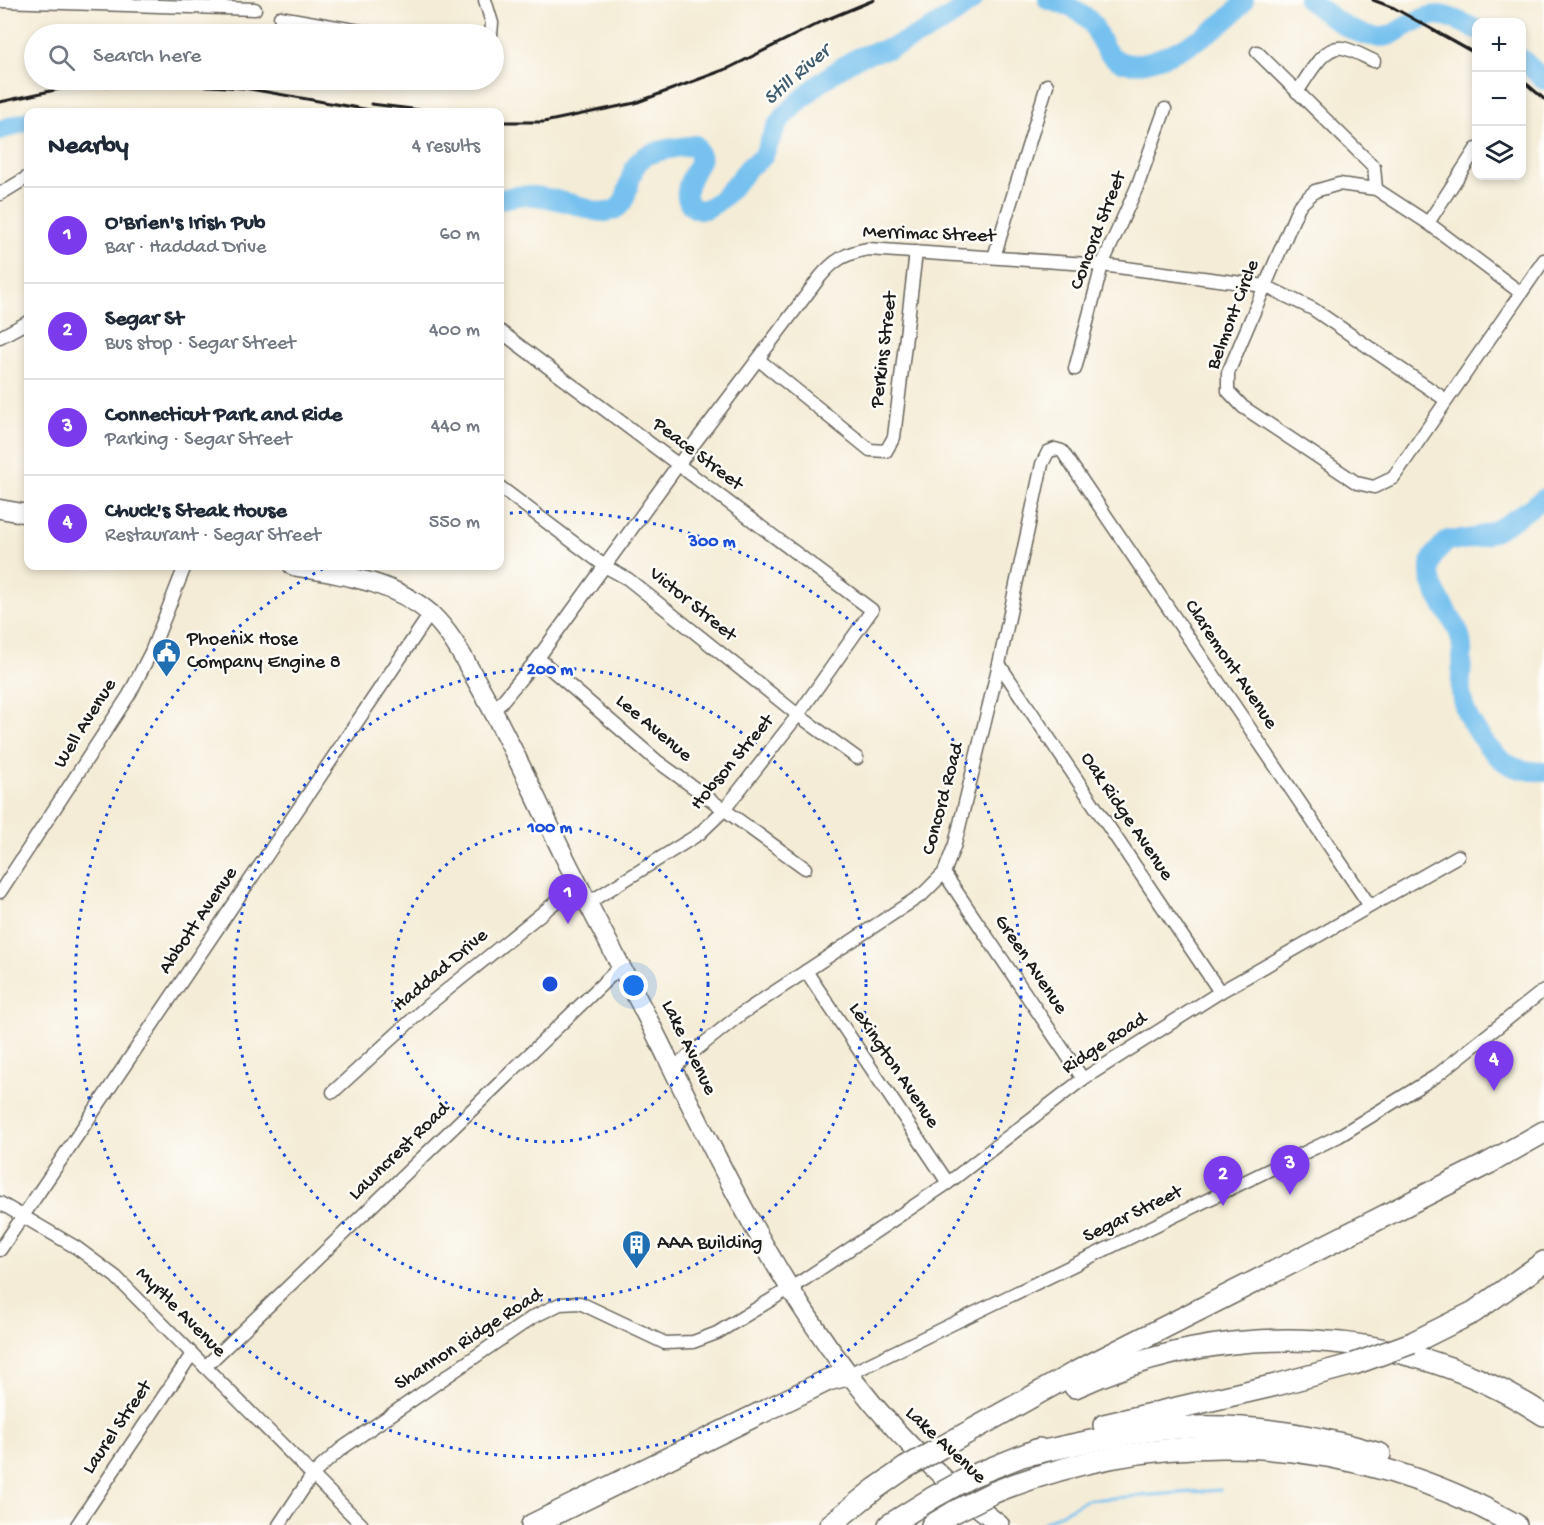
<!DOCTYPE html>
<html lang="en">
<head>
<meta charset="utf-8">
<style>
	body { margin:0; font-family:"Gochi Hand",sans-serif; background:#f2f2f3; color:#1f2937 }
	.controls { position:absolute; right:18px; top:18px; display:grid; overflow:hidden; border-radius:12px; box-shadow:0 3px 9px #0003 }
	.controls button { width:54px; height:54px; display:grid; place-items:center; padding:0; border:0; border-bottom:2px solid #e0e1e3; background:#fff; color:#1f2937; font:30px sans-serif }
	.you { position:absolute; left:634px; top:986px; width:21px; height:21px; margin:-15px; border:4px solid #fff; border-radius:50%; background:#1a73e8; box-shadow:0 0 0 9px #1a73e833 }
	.badge { display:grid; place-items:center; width:39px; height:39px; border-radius:50%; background:#7c3aed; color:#fff; font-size:20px; font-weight:700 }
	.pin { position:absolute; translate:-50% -50px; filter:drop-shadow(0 2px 3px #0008) }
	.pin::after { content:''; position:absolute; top:32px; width:21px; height:18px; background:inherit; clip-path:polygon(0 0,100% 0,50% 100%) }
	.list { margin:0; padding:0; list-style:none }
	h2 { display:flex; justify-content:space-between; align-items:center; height:78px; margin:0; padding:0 24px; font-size:26px }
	h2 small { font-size:20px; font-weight:400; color:#747a83 }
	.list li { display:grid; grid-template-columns:39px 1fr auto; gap:18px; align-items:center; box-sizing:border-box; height:96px; padding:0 24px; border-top:2px solid #e0e1e3 }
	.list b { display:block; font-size:22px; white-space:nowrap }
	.list p { margin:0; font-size:20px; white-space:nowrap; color:#747a83 }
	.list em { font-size:20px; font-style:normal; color:#747a83 }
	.icon { flex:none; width:33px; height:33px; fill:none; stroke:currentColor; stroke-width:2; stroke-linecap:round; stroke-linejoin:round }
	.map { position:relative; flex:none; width:1544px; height:1525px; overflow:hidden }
	.search { position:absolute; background:#fff; box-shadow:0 3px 9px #0003; left:24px; top:24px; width:480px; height:66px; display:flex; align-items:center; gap:15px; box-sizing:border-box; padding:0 21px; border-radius:33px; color:#747a83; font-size:22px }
	.panel { position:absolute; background:#fff; box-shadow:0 3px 9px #0003; left:24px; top:108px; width:480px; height:462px; border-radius:12px }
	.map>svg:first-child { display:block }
</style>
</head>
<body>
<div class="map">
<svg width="1544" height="1525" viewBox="0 0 1544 1525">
	<rect width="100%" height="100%" fill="#fdfcf7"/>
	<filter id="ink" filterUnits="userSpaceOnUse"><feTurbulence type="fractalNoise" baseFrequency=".0167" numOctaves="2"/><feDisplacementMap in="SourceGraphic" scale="12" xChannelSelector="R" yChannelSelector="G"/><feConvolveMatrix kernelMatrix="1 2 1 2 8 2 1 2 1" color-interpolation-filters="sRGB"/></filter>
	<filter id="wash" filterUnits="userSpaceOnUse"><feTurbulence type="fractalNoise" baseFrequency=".008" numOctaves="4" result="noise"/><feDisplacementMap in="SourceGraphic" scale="24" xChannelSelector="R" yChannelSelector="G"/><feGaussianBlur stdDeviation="1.35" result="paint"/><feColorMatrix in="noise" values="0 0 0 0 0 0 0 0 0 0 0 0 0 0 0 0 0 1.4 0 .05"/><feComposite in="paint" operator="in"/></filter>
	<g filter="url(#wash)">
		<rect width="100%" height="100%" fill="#f4ecd6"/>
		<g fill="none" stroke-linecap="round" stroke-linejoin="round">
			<!-- stream -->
			<polyline stroke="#76c1ef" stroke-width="3" points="1043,1523 1086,1500 1220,1490"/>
			<!-- river -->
			<g stroke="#76c1ef" stroke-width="20">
				<path d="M1048 0C1062 4 1079 9 1089 20 1100 30 1099 53 1122 62 1151 73 1230 26 1244 0"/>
				<path d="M1308 0C1331 16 1352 37 1382 37 1390 37 1396 32 1403 28 1437 9 1442 13 1476 29"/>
				<polyline points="1522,59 1544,80"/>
				<polyline points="0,130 28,121"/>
				<path d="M500 200C527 190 553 199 580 206 589 209 597 213 607 212 636 208 622 168 646 156 660 149 680 147 695 145L701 158C696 171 680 190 690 204 706 226 741 177 749 167 753 163 760 161 763 156 771 142 772 129 784 116 804 96 830 73 855 59 866 53 879 52 890 48 920 36 948 21 973 0"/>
				<path d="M1544 498C1515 519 1486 543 1448 540 1444 545 1437 551 1433 557 1420 584 1451 611 1459 633 1466 653 1459 673 1461 693 1464 719 1492 760 1517 768 1525 771 1535 771 1544 772"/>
			</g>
		</g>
	</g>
	<g filter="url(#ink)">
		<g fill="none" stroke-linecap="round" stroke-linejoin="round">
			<defs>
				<g id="minor">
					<polyline points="485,0 492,23 491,34"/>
					<polyline points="0,1 255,9"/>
					<polyline points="280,17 377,34"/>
					<polyline points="1257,52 1374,167 1376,189"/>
					<path d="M1297 92C1307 79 1323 44 1343 48 1353 50 1365 57 1374 61"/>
					<polyline points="0,194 28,177"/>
					<polyline points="1428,223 1476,149"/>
					<polyline points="994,257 1047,85"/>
					<polyline points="1521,293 1428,223 1376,189 1339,184 1315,191 1299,206 1228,373 1228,391 1243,407 1357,483 1374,487 1393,478 1544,260"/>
					<polyline points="500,331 872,610 798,715 724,810 699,834 588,903"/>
					<polyline points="0,337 28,322"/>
					<polyline points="759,360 870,450 886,451 894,437 916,252"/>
					<polyline points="1075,369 1102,265 1137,187 1165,109"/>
					<polyline points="500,487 606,567 628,579 798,715 857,758"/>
					<polyline points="538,658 657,761 805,868"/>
					<polyline points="999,664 1220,992"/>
					<path d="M494 711 538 658 678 465 820 277C834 260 846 253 868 249L1102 265 1265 286 1313 309 1446 400"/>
					<polyline points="944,873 1083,1079"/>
					<polyline points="0,892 129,695 151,652 185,566"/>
					<polyline points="806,971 948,1183"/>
					<polyline points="673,1068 741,1014 923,894 944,873 955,844 999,664 1042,464 1048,452 1055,449 1062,451 1370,906"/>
					<polyline points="333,1092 427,1006 578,884"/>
					<polyline points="0,1203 77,1248 116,1277 362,1525"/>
					<polyline points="0,1250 430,614"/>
					<polyline points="205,1367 622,965"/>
					<polyline points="847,1375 1339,1136 1436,1076 1544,990"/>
					<polyline points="77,1525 192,1354"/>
					<polyline points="279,1525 313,1474 341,1449 533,1317 560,1304 580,1303 665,1343 693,1342 717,1333 805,1279 948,1183 1083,1079 1220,992 1458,856"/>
				</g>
				<g id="primary">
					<polyline points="0,509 28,514"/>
					<path d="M293 566C341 575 392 580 431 614 451 633 463 657 476 680 508 736 534 794 562 852 594 917 629 980 661 1045 751 1228 832 1399 1000 1525"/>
				</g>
				<g id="motorway">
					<polyline points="1412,1343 1474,1312 1544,1262"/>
					<path d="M1075 1387C1225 1318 1403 1323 1544 1415"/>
					<polyline points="1104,1425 1276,1385 1354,1364"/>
					<polyline points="940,1448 1076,1372 1489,1163 1544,1132"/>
					<path d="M1026 1455C1081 1443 1137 1429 1194 1427 1255 1425 1322 1437 1380 1454"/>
					<polyline points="972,1476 1039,1449"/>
					<path d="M992 1493C1166 1423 1352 1432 1516 1525"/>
					<polyline points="532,1525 828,1380 847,1375"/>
					<polyline points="830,1525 875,1489 905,1468"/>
					<polyline points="889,1525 934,1497"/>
					<polyline points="932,1525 954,1512"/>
				</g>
			</defs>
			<!-- minor casing -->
			<use href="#minor" stroke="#68655d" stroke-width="15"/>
			<!-- primary casing -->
			<use href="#primary" stroke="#68655d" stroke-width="21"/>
			<!-- motorway casing -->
			<use href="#motorway" stroke="#68655d" stroke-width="24"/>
			<!-- minor -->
			<use href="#minor" stroke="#fff" stroke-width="12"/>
			<!-- primary -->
			<use href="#primary" stroke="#fff" stroke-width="18"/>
			<!-- motorway -->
			<use href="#motorway" stroke="#fff" stroke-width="21"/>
			<!-- rail -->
			<g stroke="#1c1c1c" stroke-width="3">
				<polyline points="1373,0 1394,8 1476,54"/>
				<polyline points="1522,80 1544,99"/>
				<polyline points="0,102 64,88 158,83 244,88 381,112"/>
				<polyline points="371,104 437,112"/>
				<polyline points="500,122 544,122 635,103 729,68 823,21 874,0"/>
			</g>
			<defs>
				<g id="motorway-bridge">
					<polyline points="1354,1364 1412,1343"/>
					<polyline points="905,1468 940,1448"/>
					<polyline points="934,1497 972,1476"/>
					<polyline points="954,1512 992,1493"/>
				</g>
			</defs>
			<!-- motorway-bridge casing -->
			<use href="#motorway-bridge" stroke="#68655d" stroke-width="24" stroke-linecap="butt"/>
			<!-- motorway-bridge -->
			<use href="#motorway-bridge" stroke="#fff" stroke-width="21"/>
		</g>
	</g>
	<!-- distance rings -->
	<g fill="none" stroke="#1d4ed8" stroke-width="3" stroke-dasharray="3 6">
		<circle cx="550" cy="984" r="158"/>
		<circle cx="550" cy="984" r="316"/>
		<path d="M501 514A473 473 0 1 1 328 566"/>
	</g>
	<!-- icons -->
	<defs>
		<symbol id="civic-pin" viewBox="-11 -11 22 30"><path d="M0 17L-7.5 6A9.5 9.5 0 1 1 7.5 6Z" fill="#1f6fb2" stroke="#fdfcf7"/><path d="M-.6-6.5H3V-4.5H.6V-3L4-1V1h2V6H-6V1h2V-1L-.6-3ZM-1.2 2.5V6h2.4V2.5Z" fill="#fff"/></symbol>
		<symbol id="building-pin" viewBox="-11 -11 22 30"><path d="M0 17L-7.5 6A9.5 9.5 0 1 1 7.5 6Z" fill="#1f6fb2" stroke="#fdfcf7"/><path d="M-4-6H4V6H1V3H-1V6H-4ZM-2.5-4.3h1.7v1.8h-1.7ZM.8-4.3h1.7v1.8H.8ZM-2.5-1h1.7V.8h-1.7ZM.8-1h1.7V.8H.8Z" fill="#fff"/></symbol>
	</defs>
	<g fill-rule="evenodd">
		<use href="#civic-pin" x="150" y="636" width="33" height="45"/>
		<use href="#building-pin" x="620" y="1228" width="33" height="45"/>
	</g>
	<g text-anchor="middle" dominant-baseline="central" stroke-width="5" stroke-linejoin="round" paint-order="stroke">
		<!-- street labels -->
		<g font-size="20" fill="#1c1c1c" stroke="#fdfcf7">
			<text transform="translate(1099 231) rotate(-69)">Concord Street</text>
			<text transform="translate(929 235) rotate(2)">Merrimac Street</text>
			<text transform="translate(1234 315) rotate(-69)">Belmont Circle</text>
			<text transform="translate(885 350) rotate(-83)">Perkins Street</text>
			<text transform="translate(697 455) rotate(37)">Peace Street</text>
			<text transform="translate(692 605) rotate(39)">Victor Street</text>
			<text transform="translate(1230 665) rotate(56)">Claremont Avenue</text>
			<text transform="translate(86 724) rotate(-58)">Well Avenue</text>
			<text transform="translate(653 729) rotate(40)">Lee Avenue</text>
			<text transform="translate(733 763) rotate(-50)">Hobson Street</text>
			<text transform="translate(944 799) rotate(-75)">Concord Road</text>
			<text transform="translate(1126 817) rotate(56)">Oak Ridge Avenue</text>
			<text transform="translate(199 921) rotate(-56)">Abbott Avenue</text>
			<text transform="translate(1030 965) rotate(56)">Green Avenue</text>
			<text transform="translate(441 971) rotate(-40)">Haddad Drive</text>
			<text transform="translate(1105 1044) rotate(-33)">Ridge Road</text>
			<text transform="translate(688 1048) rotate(64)">Lake Avenue</text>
			<text transform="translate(893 1066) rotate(56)">Lexington Avenue</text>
			<text transform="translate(400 1152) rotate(-44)">Lawncrest Road</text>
			<text transform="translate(1133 1215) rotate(-26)">Segar Street</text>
			<text transform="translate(180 1313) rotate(45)">Myrtle Avenue</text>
			<text transform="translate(469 1340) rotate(-33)">Shannon Ridge Road</text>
			<text transform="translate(118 1428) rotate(-56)">Laurel Street</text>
			<text transform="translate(945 1446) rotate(43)">Lake Avenue</text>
		</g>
		<!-- poi labels -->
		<g font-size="20" fill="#1c1c1c" stroke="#fdfcf7" text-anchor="start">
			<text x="187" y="640">Phoenix Hose<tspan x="187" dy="23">Company Engine 8</tspan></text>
			<text x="657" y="1244">AAA Building</text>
		</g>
		<!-- water labels -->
		<g font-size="21" font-style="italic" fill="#405e70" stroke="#fdfcf7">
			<text transform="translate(798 76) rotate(-41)">Still River</text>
		</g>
	</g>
	<circle cx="550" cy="984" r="9" fill="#1d4ed8" stroke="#fdfcf7" stroke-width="3"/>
	<g font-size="18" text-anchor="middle" font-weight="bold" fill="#1d4ed8" stroke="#fdfcf7" stroke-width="5" stroke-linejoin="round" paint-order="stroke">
		<text x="712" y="546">300 m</text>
		<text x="550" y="674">200 m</text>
		<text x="550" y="832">100 m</text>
	</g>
</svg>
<div class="controls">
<button>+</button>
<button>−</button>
<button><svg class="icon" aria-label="layers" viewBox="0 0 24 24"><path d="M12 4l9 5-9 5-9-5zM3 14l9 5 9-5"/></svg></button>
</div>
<div class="you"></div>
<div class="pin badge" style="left:568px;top:924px">1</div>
<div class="pin badge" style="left:1223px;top:1206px">2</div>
<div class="pin badge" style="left:1290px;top:1195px">3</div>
<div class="pin badge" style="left:1494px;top:1091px">4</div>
<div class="search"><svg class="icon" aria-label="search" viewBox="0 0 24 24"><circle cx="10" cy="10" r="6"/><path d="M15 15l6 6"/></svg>Search here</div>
<section class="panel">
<h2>Nearby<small>4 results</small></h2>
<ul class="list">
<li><span class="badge">1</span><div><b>O'Brien's Irish Pub</b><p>Bar · Haddad Drive</p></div><em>60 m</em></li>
<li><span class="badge">2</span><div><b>Segar St</b><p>Bus stop · Segar Street</p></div><em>400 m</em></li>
<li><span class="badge">3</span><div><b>Connecticut Park and Ride</b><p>Parking · Segar Street</p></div><em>440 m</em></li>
<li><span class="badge">4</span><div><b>Chuck's Steak House</b><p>Restaurant · Segar Street</p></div><em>550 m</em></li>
</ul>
</section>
</div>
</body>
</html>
